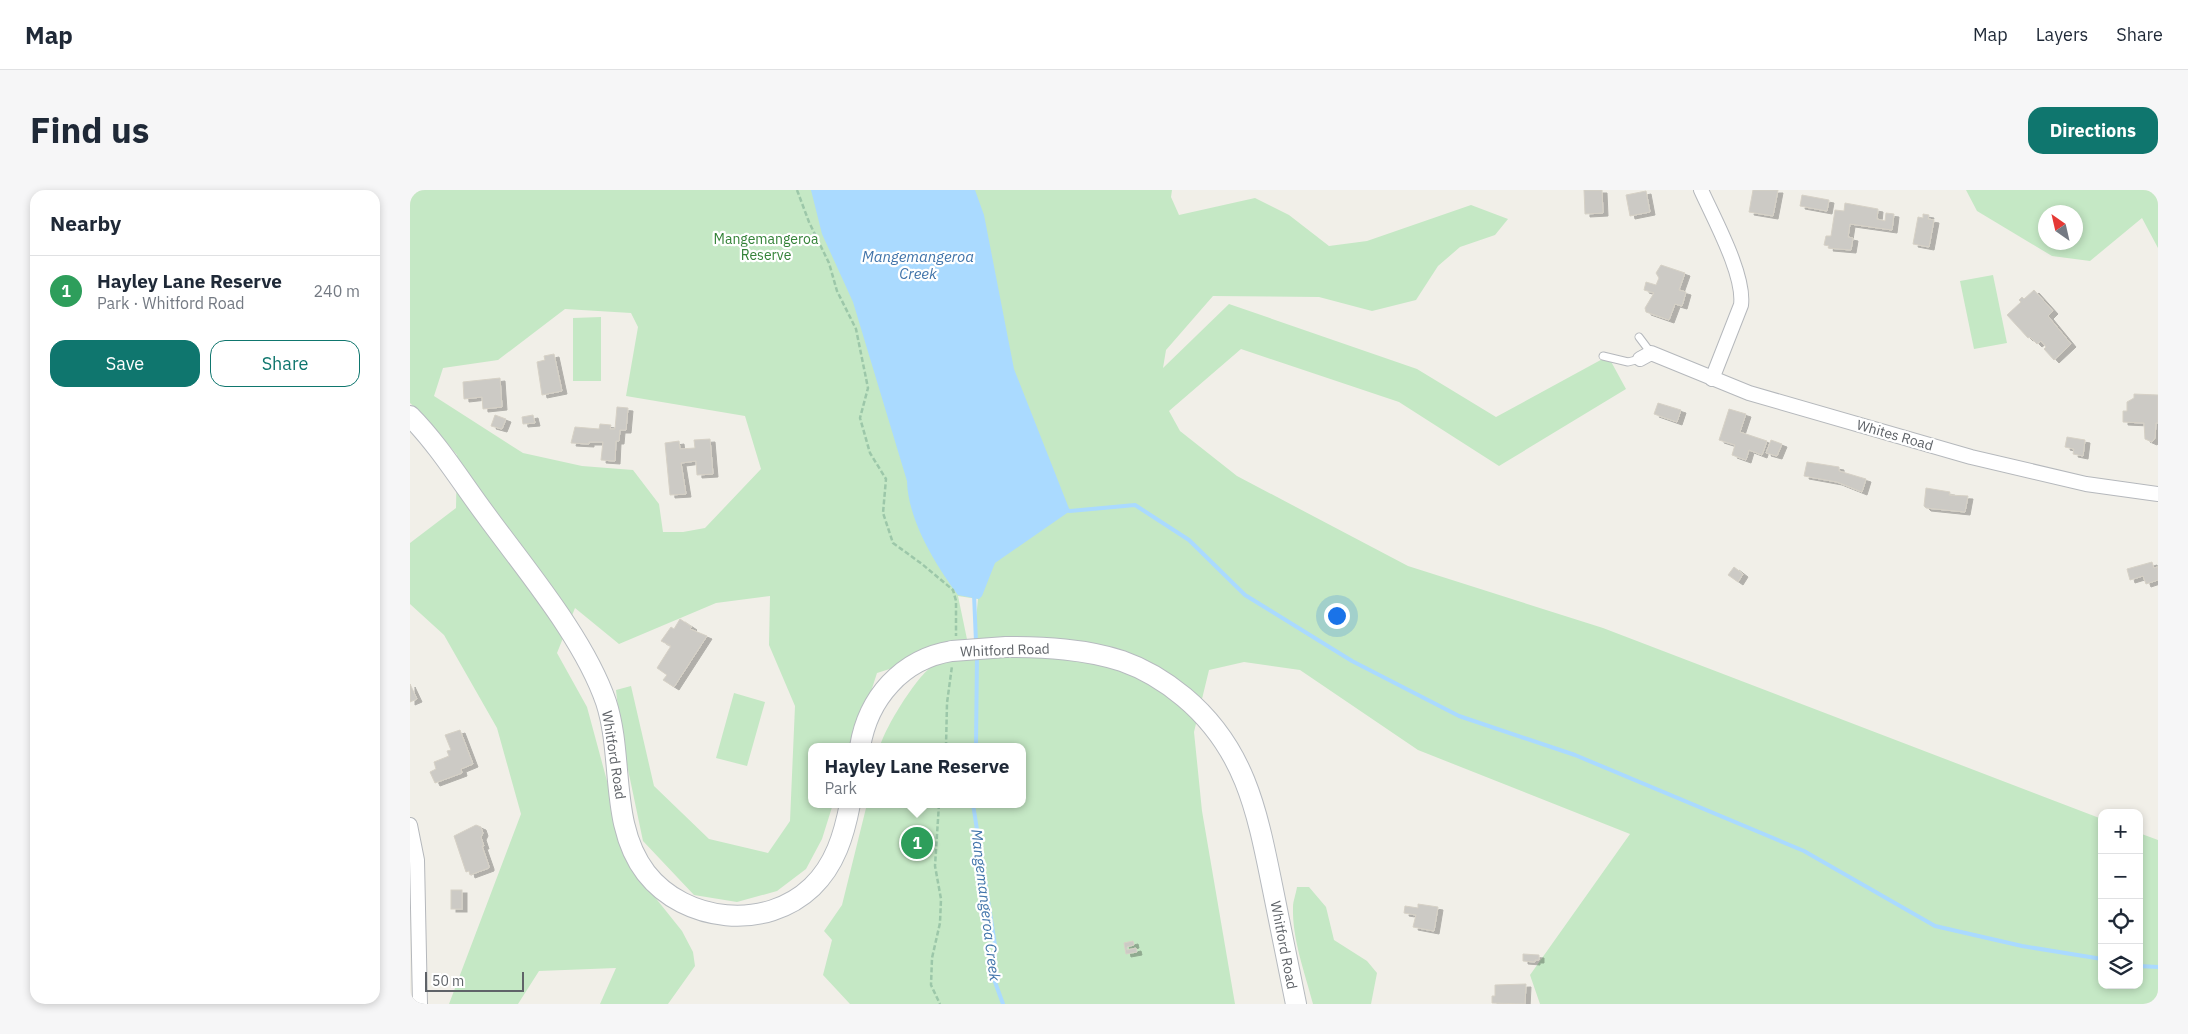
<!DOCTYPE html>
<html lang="en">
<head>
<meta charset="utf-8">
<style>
	body { margin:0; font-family:"IBM Plex Sans",sans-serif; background:#f6f6f7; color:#1f2937 }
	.controls { position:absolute; right:15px; bottom:15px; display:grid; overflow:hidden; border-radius:10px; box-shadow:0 2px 8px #0003 }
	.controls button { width:45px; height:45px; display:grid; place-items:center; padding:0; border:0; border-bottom:1px solid #e0e1e3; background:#fff; color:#1f2937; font:25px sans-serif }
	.compass { position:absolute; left:1628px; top:15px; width:45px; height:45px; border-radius:50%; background:#fff; box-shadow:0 2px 8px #0003; rotate:326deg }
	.scale { position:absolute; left:15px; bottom:12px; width:99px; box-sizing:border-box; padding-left:5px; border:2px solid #5f6368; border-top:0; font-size:14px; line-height:18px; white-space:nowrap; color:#5f6368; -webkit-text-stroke:4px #fff; paint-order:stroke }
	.you { position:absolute; left:926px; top:425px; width:18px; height:18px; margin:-12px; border:4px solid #fff; border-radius:50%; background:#1a73e8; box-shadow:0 0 0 8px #1a73e833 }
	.badge { display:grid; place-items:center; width:32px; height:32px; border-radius:50%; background:#0f766e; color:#fff; font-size:16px; font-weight:700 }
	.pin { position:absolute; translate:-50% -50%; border:2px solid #fff; box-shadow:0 1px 5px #0006 }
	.popup { position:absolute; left:398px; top:553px; width:218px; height:65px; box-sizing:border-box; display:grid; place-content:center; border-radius:10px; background:#fff; filter:drop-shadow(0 1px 4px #0005); font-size:16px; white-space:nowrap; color:#747a83 }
	.popup b { font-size:19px; color:#1f2937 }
	.popup::after { content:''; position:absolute; left:50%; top:100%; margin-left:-10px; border:10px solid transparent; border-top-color:#fff }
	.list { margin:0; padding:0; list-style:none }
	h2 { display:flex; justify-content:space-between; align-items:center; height:65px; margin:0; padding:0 20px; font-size:21px }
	h2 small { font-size:16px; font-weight:400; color:#747a83 }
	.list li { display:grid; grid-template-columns:32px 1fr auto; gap:15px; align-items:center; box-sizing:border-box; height:70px; padding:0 20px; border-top:1px solid #e0e1e3 }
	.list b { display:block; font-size:19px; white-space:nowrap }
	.list p { margin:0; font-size:16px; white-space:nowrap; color:#747a83 }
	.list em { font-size:16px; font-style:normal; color:#747a83 }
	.actions { display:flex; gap:10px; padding:15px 20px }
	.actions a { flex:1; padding:11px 0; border:1px solid #0f766e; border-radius:15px; text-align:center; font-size:18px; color:#0f766e }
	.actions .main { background:#0f766e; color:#fff }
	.icon { flex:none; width:28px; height:28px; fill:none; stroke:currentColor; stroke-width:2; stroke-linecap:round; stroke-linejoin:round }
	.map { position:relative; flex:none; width:1748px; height:814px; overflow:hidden; border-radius:15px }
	header { display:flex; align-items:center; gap:30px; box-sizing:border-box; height:70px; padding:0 25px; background:#fff; border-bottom:1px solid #e0e1e3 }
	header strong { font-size:24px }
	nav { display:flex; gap:28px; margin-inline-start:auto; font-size:18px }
	.intro { display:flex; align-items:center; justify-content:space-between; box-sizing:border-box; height:120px; padding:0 30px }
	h1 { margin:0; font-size:35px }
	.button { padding:12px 22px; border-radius:15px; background:#0f766e; color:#fff; font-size:18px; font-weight:700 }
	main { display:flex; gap:30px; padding:0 30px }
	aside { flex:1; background:#fff; border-radius:15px; box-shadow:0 2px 8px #0003 }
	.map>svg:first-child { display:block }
</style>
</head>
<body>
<header>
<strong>Map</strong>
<nav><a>Map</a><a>Layers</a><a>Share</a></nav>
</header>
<div class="intro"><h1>Find us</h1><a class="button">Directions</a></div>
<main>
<aside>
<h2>Nearby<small></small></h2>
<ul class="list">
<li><span class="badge" style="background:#2e9e5b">1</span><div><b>Hayley Lane Reserve</b><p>Park · Whitford Road</p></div><em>240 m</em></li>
</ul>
<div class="actions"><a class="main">Save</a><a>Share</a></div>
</aside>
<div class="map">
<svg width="1748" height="814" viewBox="0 0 1748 814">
	<defs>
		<filter id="shadow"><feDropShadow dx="5" dy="3" stdDeviation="0" flood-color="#0004"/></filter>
	</defs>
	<rect width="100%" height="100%" fill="#f1efe8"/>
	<!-- green -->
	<g fill="#c5e8c5" fill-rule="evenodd">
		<path d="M0 0H762L761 7 769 25 845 8 879 25 919 56 957 51 1061 15 1098 29 1085 45 1050 57 1028 76 1006 110 962 121 909 107 803 106 756 160 753 178 819 114 1007 179 1086 227 1198 166 1216 199 1089 276 989 212 831 159 759 221 770 241 827 286 998 376 1193 438 1692 629V795H1729V643L1748 650V814H1130L1120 785 1220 644 1008 560 890 480 834 472 799 480 784 542 792 621 825 814H440L413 785 422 750 414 741 432 715 457 614H612V557H470C474 539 508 484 523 476 535 469 549 470 562 469L568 409 548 406 558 454 467 483 443 557H402V614H423L412 649 396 679 367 701 327 712 284 705 233 651 211 546 206 500 221 496 244 596 299 649 358 663 380 631 385 516 359 455 360 406 306 413 209 454 165 418 147 463 177 517 217 665 236 696 272 741 283 762 285 776 258 814H190L206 778 129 781 108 814H39L111 624 87 538 34 445 0 414V353L46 318 47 265 17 229 0 213ZM155 119 221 123 228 137 216 206 335 226 351 279 295 338 273 342H253L249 314 223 280 172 276 113 263 24 206 33 178 88 170Z"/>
		<path d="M1556 0H1748V58L1732 28 1680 71 1642 66 1567 21ZM1636 22H1666V52H1636Z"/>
		<polygon points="1583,85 1597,153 1564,159 1550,91"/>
		<polygon points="191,127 191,191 163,191 163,128"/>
		<polygon points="324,503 355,512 337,576 306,568"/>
		<path d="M887 697H899L916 717 924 750 957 771 967 783 961 814H903C895 783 882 749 883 717 883 711 886 704 887 697Z"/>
	</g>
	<!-- water -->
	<path fill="#aadaff" d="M401 0H565L574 25 604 179 660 321 585 373 572 406 569 409 548 405C525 374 498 330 497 291L443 112 412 44Z"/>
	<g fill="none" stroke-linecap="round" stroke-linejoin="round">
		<!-- stream -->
		<g stroke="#aadaff" stroke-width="4">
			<polyline points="656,320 660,321 725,315 779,350 835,405 942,471 1049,526 1165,565 1394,661 1525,736 1612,756 1692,769"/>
			<polyline points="564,404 566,452"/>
			<polyline points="566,557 567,464"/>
			<polyline points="563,614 585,755 585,792 593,814"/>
			<polyline points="1729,776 1748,777"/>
		</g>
	</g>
	<!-- building -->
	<g fill="#cccac5" stroke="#d6d1c6" filter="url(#shadow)">
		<polygon points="1174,0 1192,0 1193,23 1175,24"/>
		<polygon points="1343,0 1368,0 1363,26 1339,22"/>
		<polygon points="1236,1 1240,22 1220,26 1216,5"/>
		<polygon points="1392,5 1419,10 1417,21 1390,16"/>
		<polygon points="1435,13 1468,19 1467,29 1475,31 1476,23 1484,24 1482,40 1440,34 1438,47 1443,48 1441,60 1418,58 1419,56 1414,55 1416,46 1421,46 1425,20 1434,21"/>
		<polygon points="1513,24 1519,25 1518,29 1524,30 1519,57 1503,54 1508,27 1513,28"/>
		<polygon points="1251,75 1275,83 1269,100 1276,102 1272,116 1265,114 1259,130 1236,122 1235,118 1244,103 1234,100 1236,92 1246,95 1249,88 1246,83"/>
		<polygon points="1624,100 1643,121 1638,126 1661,154 1644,170 1634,159 1636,157 1631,151 1627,154 1620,147 1618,148 1597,125 1611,112 1609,110 1612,107 1614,109"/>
		<polygon points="144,164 152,201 132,205 127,172 135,170 134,166"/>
		<polygon points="90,188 92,217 73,219 72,207 54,209 53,192"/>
		<polygon points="1724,204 1748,205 1748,233 1746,233 1745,248 1742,252 1735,249 1734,233 1713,232 1713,221 1717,221 1717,212 1724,208"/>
		<polygon points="1248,213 1271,220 1267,232 1244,224"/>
		<polygon points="207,217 218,218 216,240 210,240 209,251 206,251 205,271 191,270 193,252 179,252 179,254 161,253 165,237 189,239 190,234 201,235 200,239 205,239"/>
		<polygon points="1319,219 1336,224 1330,242 1357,251 1352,265 1339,260 1336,270 1322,265 1325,255 1309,250"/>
		<polygon points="85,225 96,229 92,239 81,236"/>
		<polygon points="123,225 125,233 113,234 112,227"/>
		<polygon points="1657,247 1675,250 1673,266 1663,264 1664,259 1655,257"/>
		<polygon points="300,249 303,284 287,285 286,271 271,273 276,304 260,305 255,253 269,251 270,259 285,258 284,250"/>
		<polygon points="1361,250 1372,254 1367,266 1356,263"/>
		<polygon points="1397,272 1429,277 1429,281 1456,289 1452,302 1427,292 1394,286"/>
		<polygon points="1516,298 1540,302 1539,305 1558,306 1555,322 1516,318 1514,316"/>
		<polygon points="1742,372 1744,378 1748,377 1748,390 1736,394 1733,386 1720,390 1717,379"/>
		<polygon points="1324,377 1333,384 1328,392 1318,385"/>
		<polygon points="270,429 282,437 280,439 297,446 264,497 253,490 257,485 247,478 261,456 251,451 261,437 264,439"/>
		<polygon points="0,494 7,509 0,512"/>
		<polygon points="50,540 63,574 51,579 52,583 25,593 20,582 26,579 24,572 39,566 37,561 41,560 35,545"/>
		<polygon points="66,635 71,637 73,643 71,647 74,656 72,656 79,676 79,678 60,685 59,681 56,682 44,646"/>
		<rect x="41" y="700" width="11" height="19"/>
		<polygon points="1008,714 1028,717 1024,741 1003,737 1006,725 994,723 995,716 1008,718"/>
		<polygon points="723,751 724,755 717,757 717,760 726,758 727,762 716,764 714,753"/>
		<polygon points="1113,764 1129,765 1129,770 1125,770 1125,772 1113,771"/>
		<polygon points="1116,794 1115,814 1082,813 1082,806 1085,806 1085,795"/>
	</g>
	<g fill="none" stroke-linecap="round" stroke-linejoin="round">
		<defs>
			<g id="service">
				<polyline points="1229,147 1241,163"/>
				<polyline points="1193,166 1218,172 1230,169"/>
			</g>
			<g id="minor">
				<path d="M1291 0C1304 29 1335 85 1331 115L1302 189"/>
				<polyline points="1230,169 1241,163 1339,203 1561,267 1676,294 1748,304"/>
				<polyline points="0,635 7,670 10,814"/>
			</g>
			<g id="secondary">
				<path d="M0 226C28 254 52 293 76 325 116 380 174 448 196 512 214 567 199 635 236 683 275 733 356 741 402 697 425 675 434 645 440 614"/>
				<path d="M596 457C635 457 675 459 712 471 735 479 756 492 774 507 835 558 847 621 862 695 870 735 878 774 886 814"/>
				<path d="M450 557C458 508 492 469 542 461"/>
			</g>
		</defs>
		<!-- service casing -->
		<use href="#service" stroke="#b5b8bc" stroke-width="9"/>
		<!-- minor casing -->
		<use href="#minor" stroke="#b5b8bc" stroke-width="16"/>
		<!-- secondary casing -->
		<use href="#secondary" stroke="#b6babf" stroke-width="22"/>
		<!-- path -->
		<g stroke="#9cc7a9" stroke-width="2.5" stroke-dasharray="5 2.5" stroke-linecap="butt">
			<polyline points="387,0 399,32 419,73 427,101 446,139 458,198 450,228 460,263 476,289 473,323 483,353 512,374 543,400 546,411 546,446"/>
			<polyline points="536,557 537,513 542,476"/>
			<polyline points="529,614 525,676 531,709 530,733 522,768 521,795 530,814"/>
		</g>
		<!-- service -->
		<use href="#service" stroke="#fff" stroke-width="7"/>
		<!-- minor -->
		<use href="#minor" stroke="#fff" stroke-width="14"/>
		<!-- secondary -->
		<use href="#secondary" stroke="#fff" stroke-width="20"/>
		<defs>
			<polyline id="secondary-bridge" points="542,461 596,457"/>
		</defs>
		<!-- secondary-bridge casing -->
		<use href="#secondary-bridge" stroke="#b6babf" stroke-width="22" stroke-linecap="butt"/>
		<!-- secondary-bridge -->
		<use href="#secondary-bridge" stroke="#fff" stroke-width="20"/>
	</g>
	<g text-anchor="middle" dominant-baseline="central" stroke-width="4.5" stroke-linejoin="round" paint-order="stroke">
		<!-- park labels -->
		<g font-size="14" fill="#348238" stroke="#fff">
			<text x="356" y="49">Mangemangeroa<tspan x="356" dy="16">Reserve</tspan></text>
		</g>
		<!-- street labels -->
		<g font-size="14" fill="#5f6368" stroke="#fff">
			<text transform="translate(1485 245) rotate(16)">Whites Road</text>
			<text transform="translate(595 460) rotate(-2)">Whitford Road</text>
			<text transform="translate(204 565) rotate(81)">Whitford Road</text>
			<text transform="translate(874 755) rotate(79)">Whitford Road</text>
		</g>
		<!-- water labels -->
		<g font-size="15" font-style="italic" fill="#4174aa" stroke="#fff">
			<text x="508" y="66">Mangemangeroa<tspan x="508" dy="17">Creek</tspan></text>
			<text transform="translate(576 715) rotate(83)">Mangemangeroa Creek</text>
		</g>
	</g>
</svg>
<div class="controls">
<button>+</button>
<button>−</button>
<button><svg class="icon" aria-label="locate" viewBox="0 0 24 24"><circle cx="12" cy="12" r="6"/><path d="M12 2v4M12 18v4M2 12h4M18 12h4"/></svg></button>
<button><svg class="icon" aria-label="layers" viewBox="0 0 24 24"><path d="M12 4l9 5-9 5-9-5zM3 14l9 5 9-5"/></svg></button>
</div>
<svg class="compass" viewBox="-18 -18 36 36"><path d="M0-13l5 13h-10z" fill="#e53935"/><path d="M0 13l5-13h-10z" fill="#747a83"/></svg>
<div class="scale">50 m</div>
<div class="you"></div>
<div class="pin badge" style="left:507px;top:653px;background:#2e9e5b">1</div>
<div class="popup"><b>Hayley Lane Reserve</b>Park</div>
</div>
</main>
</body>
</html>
